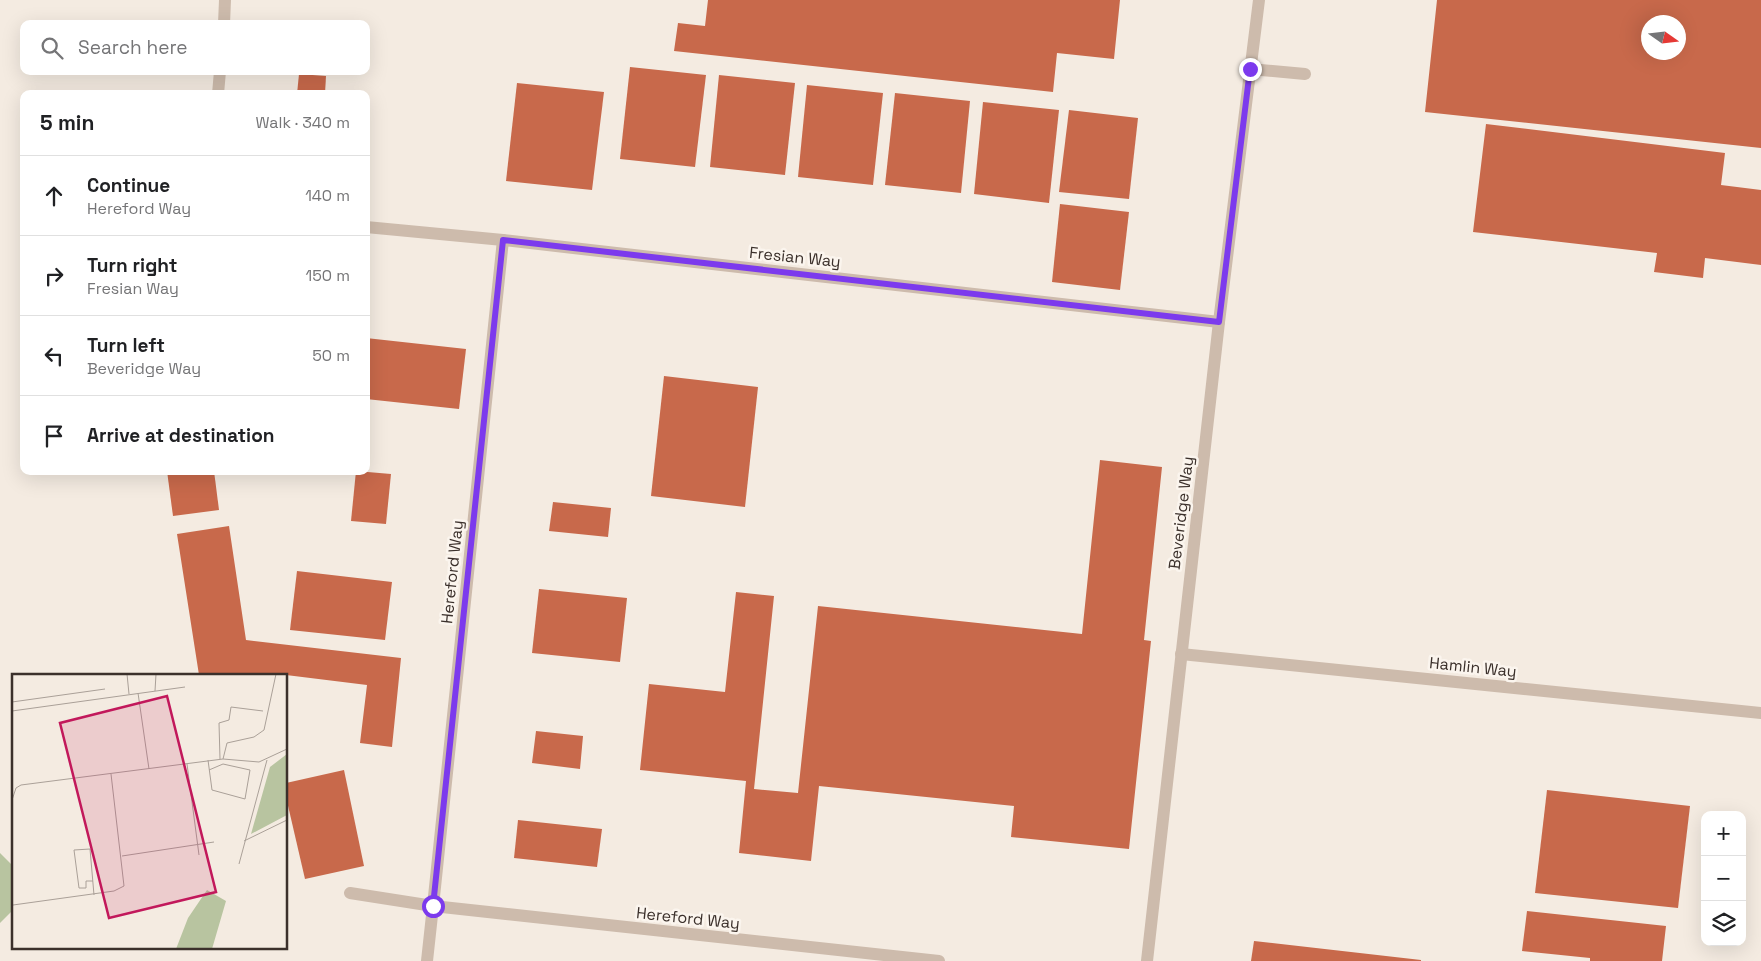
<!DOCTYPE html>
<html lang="en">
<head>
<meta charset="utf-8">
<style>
	body { margin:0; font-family:"Space Grotesk",sans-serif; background:#f6f6f6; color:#202124 }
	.controls { position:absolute; right:15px; bottom:15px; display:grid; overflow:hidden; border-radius:10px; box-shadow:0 5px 20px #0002 }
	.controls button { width:45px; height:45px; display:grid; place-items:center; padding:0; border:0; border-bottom:1px solid #e0e0e0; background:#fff; color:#202124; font:25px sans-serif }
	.compass { position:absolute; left:1641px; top:15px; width:45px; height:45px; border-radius:50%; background:#fff; box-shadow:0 5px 20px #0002; rotate:104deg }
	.stop { position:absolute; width:15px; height:15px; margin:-11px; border:4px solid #7c3aed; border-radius:50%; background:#fff }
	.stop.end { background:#7c3aed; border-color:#fff; box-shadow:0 1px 5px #0008 }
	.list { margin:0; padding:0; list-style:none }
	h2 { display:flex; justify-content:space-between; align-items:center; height:65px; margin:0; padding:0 20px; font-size:21px }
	h2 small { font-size:16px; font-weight:400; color:#757577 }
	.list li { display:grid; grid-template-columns:32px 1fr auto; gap:15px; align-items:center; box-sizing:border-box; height:80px; padding:0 20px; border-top:1px solid #e0e0e0 }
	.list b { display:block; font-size:19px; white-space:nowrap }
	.list p { margin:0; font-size:16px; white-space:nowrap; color:#757577 }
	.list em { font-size:16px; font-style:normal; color:#757577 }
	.icon { flex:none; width:28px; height:28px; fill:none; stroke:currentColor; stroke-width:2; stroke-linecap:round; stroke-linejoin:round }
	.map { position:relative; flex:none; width:1761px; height:961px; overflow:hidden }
	.search { position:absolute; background:#fff; box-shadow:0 5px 20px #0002; left:20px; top:20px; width:350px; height:55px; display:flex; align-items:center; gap:12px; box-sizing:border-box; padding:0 18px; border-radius:10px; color:#757577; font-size:19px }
	.panel { position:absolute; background:#fff; box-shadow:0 5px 20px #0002; left:20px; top:90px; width:350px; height:385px; border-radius:10px }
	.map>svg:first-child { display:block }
</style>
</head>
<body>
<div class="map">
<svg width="1761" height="961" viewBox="0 0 1761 961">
	<rect width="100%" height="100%" fill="#f4ebe1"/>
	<!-- green -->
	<polygon fill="#b8c4a0" points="0,853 14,867 14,909 0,923"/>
	<!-- building -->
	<g fill="#c8694b" fill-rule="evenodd">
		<polygon points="708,0 1120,0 1114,59 1057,53 1053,92 674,51 678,23 705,26"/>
		<path d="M1437 0H1761V148L1425 112ZM1648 22H1678V52H1648Z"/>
		<polygon points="630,67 706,75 695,167 620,159"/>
		<polygon points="299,74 326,76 325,94 297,94"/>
		<polygon points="719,75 795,83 785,175 710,167"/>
		<polygon points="517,83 604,92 592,190 506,181"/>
		<polygon points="807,85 883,93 873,185 798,177"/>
		<polygon points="895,93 970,101 961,193 885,185"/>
		<polygon points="983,102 1059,110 1049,203 974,194"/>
		<polygon points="1069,110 1138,118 1129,199 1059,192"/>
		<polygon points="1486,124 1725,153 1721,185 1761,190 1761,265 1705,258 1703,278 1654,272 1657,253 1473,232"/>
		<polygon points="1060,204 1129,212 1120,290 1052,282"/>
		<polygon points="366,338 466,349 459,409 366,399"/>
		<polygon points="664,376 758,387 745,507 651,496"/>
		<polygon points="1100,460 1162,467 1144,640 1151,641 1129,849 1011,837 1014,806 819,786 811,861 739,853 746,781 640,770 649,684 725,692 736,592 774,596 754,789 798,793 818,606 1082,634"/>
		<polygon points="167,471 214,471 219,510 173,516"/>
		<polygon points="356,471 391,474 386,524 351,521"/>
		<polygon points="553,502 611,508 608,537 549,531"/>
		<polygon points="229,526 246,640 401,658 392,747 360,743 367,685 286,675 199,675 177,534"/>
		<polygon points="297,571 392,582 385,640 290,630"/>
		<polygon points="539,589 627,598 620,662 532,653"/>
		<polygon points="536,731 583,736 580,769 532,763"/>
		<polygon points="344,770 364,866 305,879 286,797 286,783"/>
		<polygon points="1547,790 1690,806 1678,908 1535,893"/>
		<polygon points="518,820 602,829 597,867 514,858"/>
		<polygon points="1527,911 1666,926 1662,961 1590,961 1590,958 1522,951"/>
		<polygon points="1254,941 1421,960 1421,961 1251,961"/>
	</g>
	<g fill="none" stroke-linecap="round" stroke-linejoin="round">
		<!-- service -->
		<polyline stroke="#cdbbac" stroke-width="12" points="427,961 433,906"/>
		<!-- minor -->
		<g stroke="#cdbbac" stroke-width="12">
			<polyline points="224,24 225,0"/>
			<polyline points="1250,69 1305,74"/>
			<polyline points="218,94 220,71"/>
			<polyline points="366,227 503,240 1219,322"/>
			<polyline points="1181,654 1761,713"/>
			<polyline points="350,893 433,906 939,961"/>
			<polyline points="433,906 503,240"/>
			<polyline points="1147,961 1219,322 1259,0"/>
		</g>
	</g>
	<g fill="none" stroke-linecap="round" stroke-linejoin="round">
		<!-- route -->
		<polyline stroke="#7c3aed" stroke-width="6" points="433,906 503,240 1219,322 1250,69"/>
	</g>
	<g text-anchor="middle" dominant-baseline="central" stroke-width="5" stroke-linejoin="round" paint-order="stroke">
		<!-- street labels -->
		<g font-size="16" fill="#3b302b" stroke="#fbf5ee">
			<text transform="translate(795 257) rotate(6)">Fresian Way</text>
			<text transform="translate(1181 513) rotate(-83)">Beveridge Way</text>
			<text transform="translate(452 572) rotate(-84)">Hereford Way</text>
			<text transform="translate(1473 667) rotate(6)">Hamlin Way</text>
			<text transform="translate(688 918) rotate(6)">Hereford Way</text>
		</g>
	</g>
	<!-- overview -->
	<g transform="translate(12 674)">
		<rect width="275" height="275" fill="#f4ebe1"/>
		<path d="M275 80V141L239 160 258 93ZM195 216 214 227 200 275H164L176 244Z" fill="#b8c4a0"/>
		<path fill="none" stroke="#aaa098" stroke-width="1" d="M115 0 117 20M143 17 144 0M126 19 137 95M0 28 93 15M0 37 173 13M208 85 207 49 217 46 219 33 251 37M211 85 215 69 242 63 252 56 264 0M196 86 200 116 233 125 238 96 211 90 197 96M175 90 187 181M0 126 4 114 9 111 211 85 247 88 275 75M232 167 275 146M110 182 202 168M227 190 255 86M81 207H74V214H67L62 176 78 175 82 221M1 231 102 217 112 212 99 100"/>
		<path fill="#c2185b" fill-opacity="0.15" stroke="#c2185b" stroke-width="2.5" d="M155 22 204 218 97 244 48 49Z"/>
		<rect width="275" height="275" fill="none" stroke="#3b302b" stroke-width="2.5"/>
	</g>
</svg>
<div class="controls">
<button>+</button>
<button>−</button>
<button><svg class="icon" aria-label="layers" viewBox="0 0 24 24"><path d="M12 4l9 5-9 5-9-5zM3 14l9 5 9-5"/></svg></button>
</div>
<svg class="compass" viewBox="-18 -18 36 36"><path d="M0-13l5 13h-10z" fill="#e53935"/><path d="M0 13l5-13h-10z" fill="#757577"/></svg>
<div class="stop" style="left:433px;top:906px"></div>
<div class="stop end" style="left:1250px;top:69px"></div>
<div class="search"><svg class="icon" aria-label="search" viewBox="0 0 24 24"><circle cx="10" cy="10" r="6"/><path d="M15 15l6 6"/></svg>Search here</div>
<section class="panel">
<h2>5 min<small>Walk · 340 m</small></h2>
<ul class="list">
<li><svg class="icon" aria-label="ahead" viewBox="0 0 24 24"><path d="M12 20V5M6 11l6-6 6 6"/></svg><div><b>Continue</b><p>Hereford Way</p></div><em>140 m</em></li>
<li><svg class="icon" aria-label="right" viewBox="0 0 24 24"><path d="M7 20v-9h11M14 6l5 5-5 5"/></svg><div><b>Turn right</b><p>Fresian Way</p></div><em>150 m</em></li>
<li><svg class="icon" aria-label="left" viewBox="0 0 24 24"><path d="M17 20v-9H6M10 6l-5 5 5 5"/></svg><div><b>Turn left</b><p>Beveridge Way</p></div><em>50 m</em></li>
<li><svg class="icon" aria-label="arrive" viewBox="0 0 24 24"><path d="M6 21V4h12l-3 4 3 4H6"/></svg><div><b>Arrive at destination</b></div></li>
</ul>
</section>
</div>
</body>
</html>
